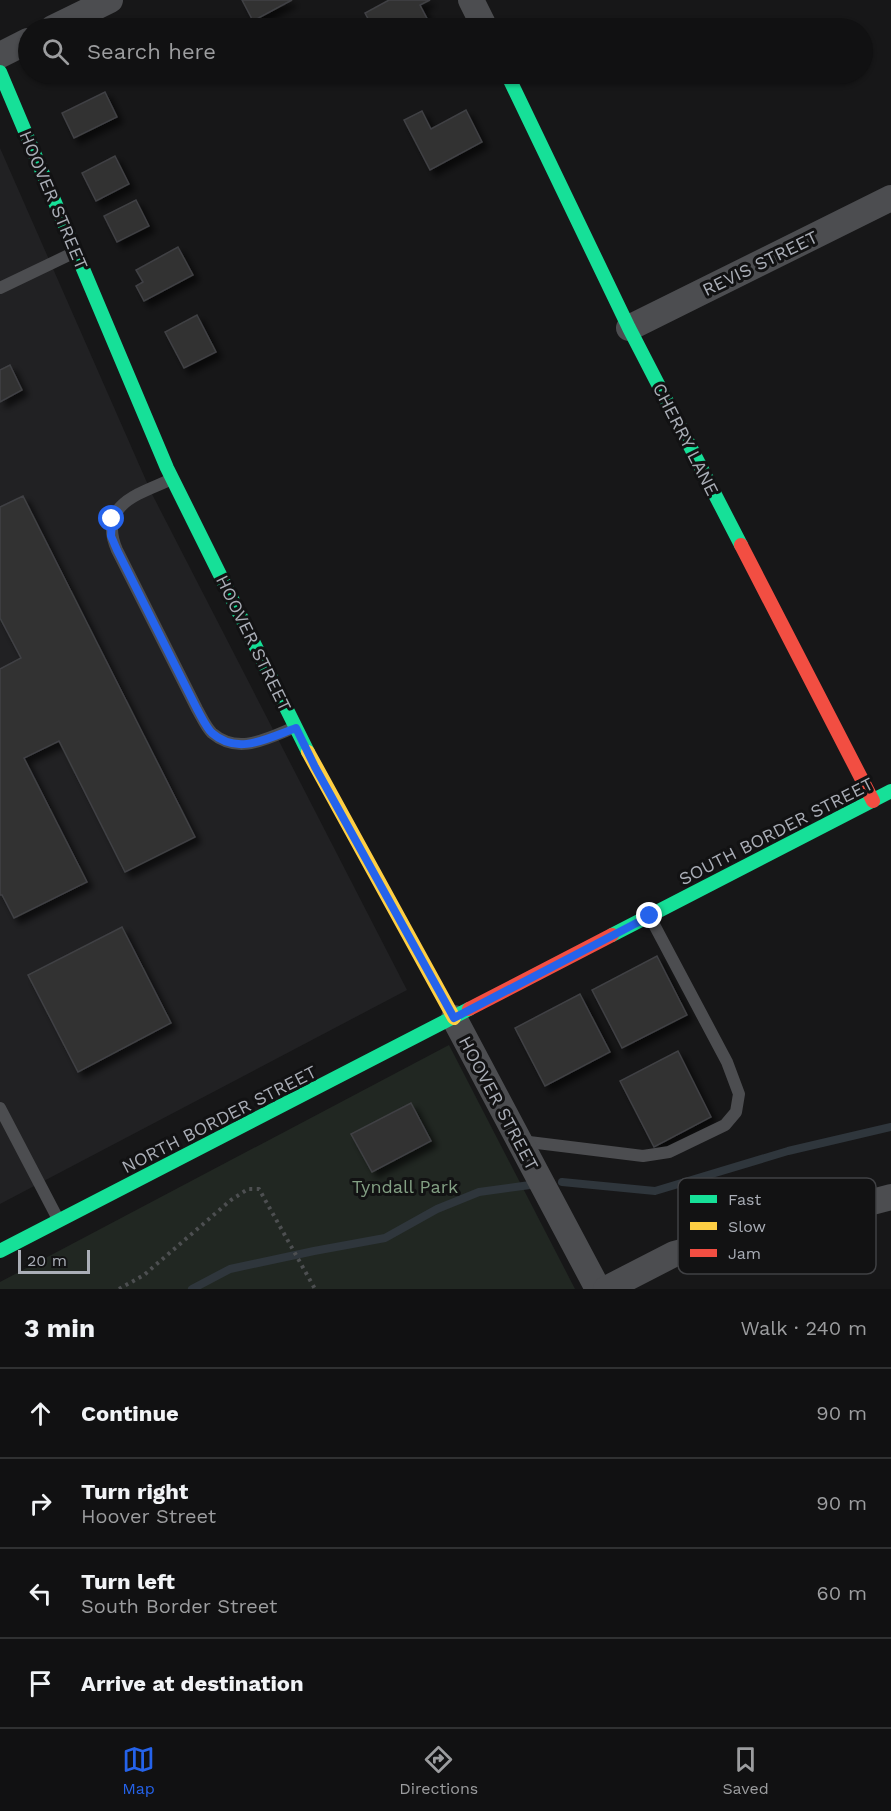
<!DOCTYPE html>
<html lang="en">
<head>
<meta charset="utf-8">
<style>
	body { margin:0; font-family:"Work Sans",sans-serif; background:#1e1f20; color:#f1f3f6 }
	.scale { position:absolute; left:18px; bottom:15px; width:72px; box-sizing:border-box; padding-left:6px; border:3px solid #aaaeb7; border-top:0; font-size:16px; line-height:21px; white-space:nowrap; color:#aaaeb7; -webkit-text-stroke:4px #121213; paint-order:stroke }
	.stop { position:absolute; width:18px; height:18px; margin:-14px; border:4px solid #2563eb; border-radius:50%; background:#fff }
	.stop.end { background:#2563eb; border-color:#fff; box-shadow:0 2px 6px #0008 }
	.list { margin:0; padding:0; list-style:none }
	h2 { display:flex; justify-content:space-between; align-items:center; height:78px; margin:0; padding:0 24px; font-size:26px }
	h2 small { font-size:20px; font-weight:400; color:#9c9d9f }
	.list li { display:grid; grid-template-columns:39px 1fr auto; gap:18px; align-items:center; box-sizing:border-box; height:90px; padding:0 24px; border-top:2px solid #303132 }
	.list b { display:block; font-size:22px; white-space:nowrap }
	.list p { margin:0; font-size:20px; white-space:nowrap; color:#9c9d9f }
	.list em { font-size:20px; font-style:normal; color:#9c9d9f }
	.icon { flex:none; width:33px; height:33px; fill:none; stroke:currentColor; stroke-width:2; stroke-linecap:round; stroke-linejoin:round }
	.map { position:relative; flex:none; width:891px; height:1289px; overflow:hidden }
	.search { position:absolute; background:#111112; box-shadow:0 2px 4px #0004; left:18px; right:18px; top:18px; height:66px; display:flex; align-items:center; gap:15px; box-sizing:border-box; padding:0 21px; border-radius:33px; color:#9c9d9f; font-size:22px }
	.sheet { height:438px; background:#111112 }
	nav { display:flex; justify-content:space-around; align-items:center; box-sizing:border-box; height:84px; border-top:2px solid #303132; background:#111112; font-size:16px; color:#9c9d9f }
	nav a { display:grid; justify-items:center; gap:3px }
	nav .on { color:#2563eb }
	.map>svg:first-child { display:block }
</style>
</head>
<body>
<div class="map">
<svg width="891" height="1289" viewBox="0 0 891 1289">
	<defs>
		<filter id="shadow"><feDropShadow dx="5.5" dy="5.5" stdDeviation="3" flood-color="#0009"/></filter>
	</defs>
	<rect width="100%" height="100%" fill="#171718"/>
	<!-- built -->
	<polygon fill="#212123" points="0,148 152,494 407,990 0,1204"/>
	<!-- green -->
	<polygon fill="#212722" points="449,1045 575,1289 0,1289 0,1282"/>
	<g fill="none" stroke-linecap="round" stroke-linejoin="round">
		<!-- stream -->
		<g stroke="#2f363c" stroke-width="8">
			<polyline points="562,1182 655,1191 788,1151 891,1127"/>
			<polyline points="192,1289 230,1269 314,1251 385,1238 437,1209 479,1192 530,1185"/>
		</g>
	</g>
	<!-- building -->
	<g fill="#323233" stroke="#404144" stroke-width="1.5" filter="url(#shadow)">
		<polygon points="242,0 292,0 253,21"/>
		<polygon points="389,0 430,0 420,5 432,28 373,28 365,13"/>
		<polygon points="105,92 117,117 74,138 62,113"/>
		<polygon points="466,110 482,142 430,170 404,120 422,111 431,129"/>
		<polygon points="115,156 129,184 96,201 82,173"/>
		<polygon points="136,200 149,226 117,242 104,216"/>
		<polygon points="178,247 193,275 144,301 136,286 143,282 136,270"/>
		<polygon points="197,315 216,352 184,368 165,332"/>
		<polygon points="10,365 22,390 0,402 0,370"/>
		<polygon points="23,496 195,837 125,872 59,741 24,758 87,882 14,918 2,895 0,895 0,669 21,658 0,618 0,507"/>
		<polygon points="122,927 171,1023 78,1072 28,975"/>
		<polygon points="657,956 687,1015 622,1048 592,990"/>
		<polygon points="580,994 610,1052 545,1086 515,1028"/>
		<polygon points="678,1051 711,1117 654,1147 620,1081"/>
		<polygon points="411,1103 431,1141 372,1172 351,1134"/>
	</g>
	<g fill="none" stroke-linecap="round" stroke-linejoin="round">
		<!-- path -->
		<polyline stroke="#4d4f51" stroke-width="4" stroke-dasharray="3 4.5" stroke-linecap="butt" points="119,1289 144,1275 231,1200 248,1189 259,1189 315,1289"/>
		<!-- lane -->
		<g stroke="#4c4d50" stroke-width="12">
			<polyline points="0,288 75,252"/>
			<path d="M172 479C139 494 97 504 117 550L197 709C201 716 206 727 212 733 238 755 266 739 293 728"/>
			<polyline points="0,1108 58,1219"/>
			<polyline points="521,1141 643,1156 669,1152 725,1125 736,1112 739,1094 727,1062 650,917"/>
		</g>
		<!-- street -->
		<g stroke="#4c4d50" stroke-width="26">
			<polyline points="471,0 485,28"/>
			<polyline points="53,28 110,0"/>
			<polyline points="0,55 28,41"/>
			<polyline points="629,328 891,198"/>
			<polyline points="454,1018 598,1289"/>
			<polyline points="606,1289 674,1254 891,1197"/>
		</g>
		<!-- fast -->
		<g stroke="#16e098" stroke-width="14">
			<polyline points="0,72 167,468 308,752"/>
			<polyline points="507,74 629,328 741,545"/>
			<polyline points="612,935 891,791"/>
			<polyline points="0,1251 469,1009"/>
		</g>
		<!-- slow -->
		<polyline stroke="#ffcf43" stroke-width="14" points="308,752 454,1018"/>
		<!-- jam -->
		<g stroke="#f24e42" stroke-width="14">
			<polyline points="741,545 873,801"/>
			<polyline points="469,1009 612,935"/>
		</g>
	</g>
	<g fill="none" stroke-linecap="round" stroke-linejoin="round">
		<!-- route -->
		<path stroke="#2563eb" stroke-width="8" d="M112 519 111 536 117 550 197 709C201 716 206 727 212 733 238 756 268 738 296 728L315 767 454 1018 650 916"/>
	</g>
	<g text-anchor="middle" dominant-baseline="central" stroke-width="6" stroke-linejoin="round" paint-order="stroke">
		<!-- street labels -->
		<g font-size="18" fill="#aaaeb7" stroke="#121213">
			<text transform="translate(54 200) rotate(67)">HOOVER STREET</text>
			<text transform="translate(760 263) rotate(-26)">REVIS STREET</text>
			<text transform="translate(686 439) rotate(63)">CHERRY LANE</text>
			<text transform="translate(254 643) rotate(64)">HOOVER STREET</text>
			<text transform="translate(776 831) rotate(-27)">SOUTH BORDER STREET</text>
			<text transform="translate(499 1103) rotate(62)">HOOVER STREET</text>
			<text transform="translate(219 1119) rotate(-27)">NORTH BORDER STREET</text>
		</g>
		<!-- park labels -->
		<g font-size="18" fill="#83a084" stroke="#121213">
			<text x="405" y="1186">Tyndall Park</text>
		</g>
	</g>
	<!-- legend -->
	<rect x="678" y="1178" width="198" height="96" rx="9" fill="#121213" stroke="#404144" stroke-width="1.5"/>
	<rect x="690" y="1195" width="27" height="8" fill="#16e098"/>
	<rect x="690" y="1222" width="27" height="8" fill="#ffcf43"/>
	<rect x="690" y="1249" width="27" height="8" fill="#f24e42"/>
	<g font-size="16" fill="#aaaeb7">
		<text x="728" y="1205">Fast</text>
		<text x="728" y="1232">Slow</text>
		<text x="728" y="1259">Jam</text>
	</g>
</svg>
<div class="scale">20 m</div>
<div class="stop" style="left:112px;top:519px"></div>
<div class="stop end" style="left:650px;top:916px"></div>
<div class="search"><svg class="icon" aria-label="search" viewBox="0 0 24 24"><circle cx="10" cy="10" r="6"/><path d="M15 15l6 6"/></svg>Search here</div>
</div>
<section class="sheet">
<h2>3 min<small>Walk · 240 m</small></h2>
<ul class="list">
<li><svg class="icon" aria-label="ahead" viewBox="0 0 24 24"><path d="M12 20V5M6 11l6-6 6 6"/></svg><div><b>Continue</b></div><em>90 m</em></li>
<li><svg class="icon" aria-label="right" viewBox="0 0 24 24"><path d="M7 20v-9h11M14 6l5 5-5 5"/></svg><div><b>Turn right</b><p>Hoover Street</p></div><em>90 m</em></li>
<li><svg class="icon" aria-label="left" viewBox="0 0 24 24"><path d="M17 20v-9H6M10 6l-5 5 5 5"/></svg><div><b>Turn left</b><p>South Border Street</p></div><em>60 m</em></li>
<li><svg class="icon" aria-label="arrive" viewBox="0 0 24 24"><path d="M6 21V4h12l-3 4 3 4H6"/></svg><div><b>Arrive at destination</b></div></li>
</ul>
</section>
<nav>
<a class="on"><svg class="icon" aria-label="map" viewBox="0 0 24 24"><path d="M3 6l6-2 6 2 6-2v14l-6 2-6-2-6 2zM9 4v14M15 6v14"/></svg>Map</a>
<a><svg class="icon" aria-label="directions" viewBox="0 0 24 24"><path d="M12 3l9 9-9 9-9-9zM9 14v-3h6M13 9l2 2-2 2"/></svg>Directions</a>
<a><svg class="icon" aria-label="saved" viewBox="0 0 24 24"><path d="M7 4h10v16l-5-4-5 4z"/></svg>Saved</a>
</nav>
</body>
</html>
